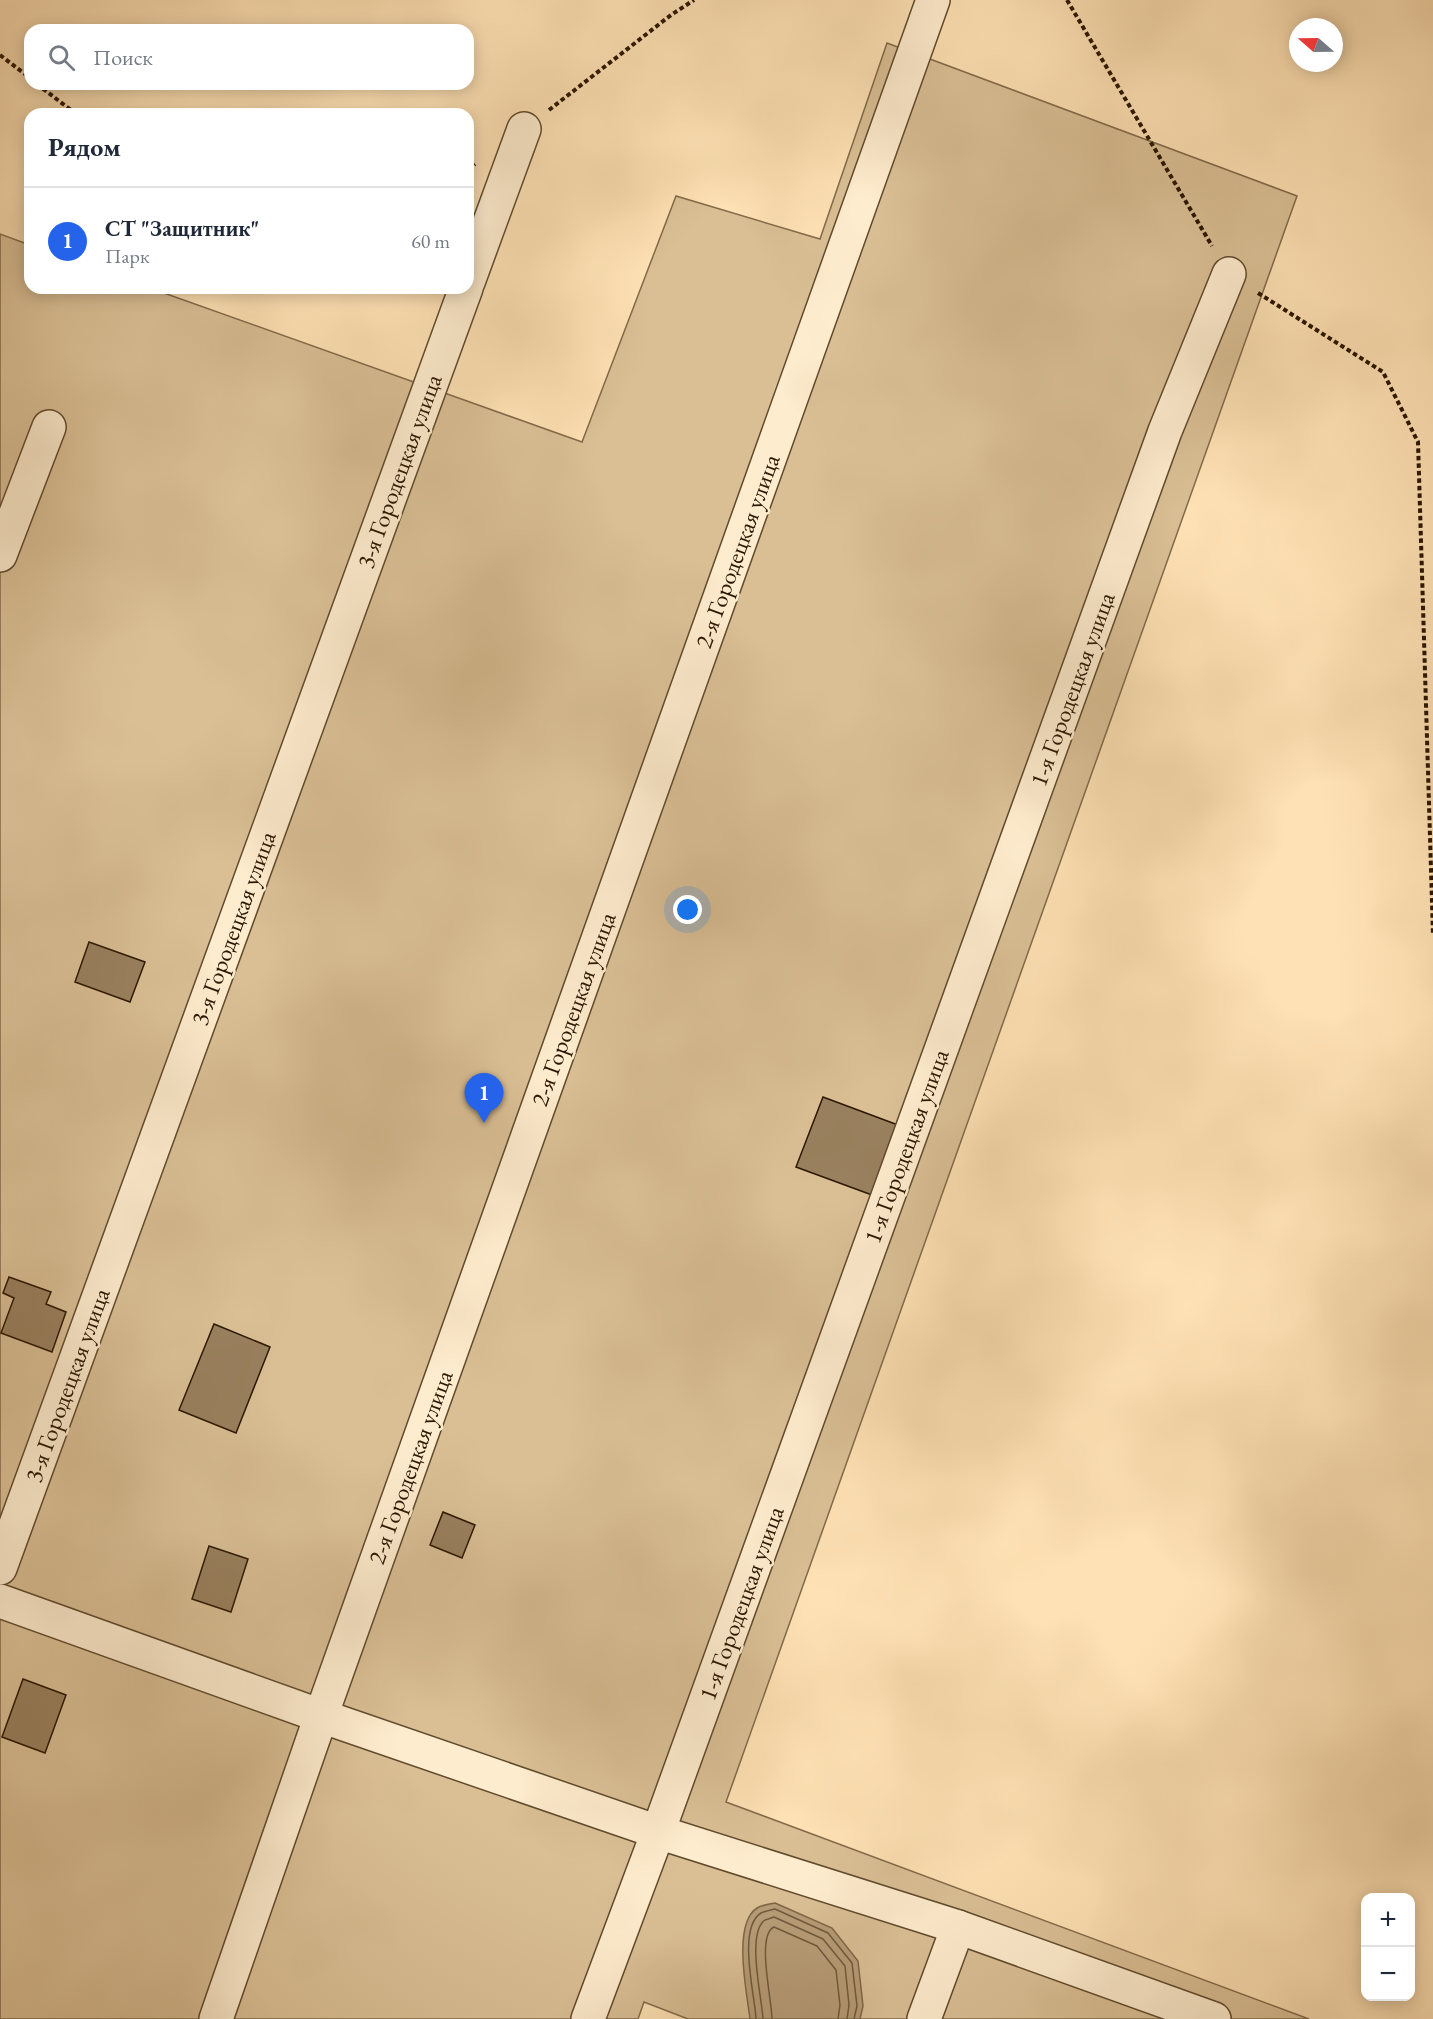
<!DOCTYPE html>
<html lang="ru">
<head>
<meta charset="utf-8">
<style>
	body { margin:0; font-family:"EB Garamond",serif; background:#f6f6f7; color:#1f2937 }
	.controls { position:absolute; right:18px; bottom:18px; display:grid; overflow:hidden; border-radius:12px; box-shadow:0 3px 15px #0003 }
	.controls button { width:54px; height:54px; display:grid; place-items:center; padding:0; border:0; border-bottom:2px solid #e0e1e3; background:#fff; color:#1f2937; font:30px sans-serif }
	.compass { position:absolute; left:1289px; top:18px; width:54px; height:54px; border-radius:50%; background:#fff; box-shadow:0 3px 15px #0003; rotate:290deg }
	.you { position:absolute; left:688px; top:910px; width:21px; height:21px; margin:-15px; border:4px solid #fff; border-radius:50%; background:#1a73e8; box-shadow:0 0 0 9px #1a73e833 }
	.badge { display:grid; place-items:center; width:39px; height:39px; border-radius:50%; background:#2563eb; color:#fff; font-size:20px; font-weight:700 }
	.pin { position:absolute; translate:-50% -50px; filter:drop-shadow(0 2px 3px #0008) }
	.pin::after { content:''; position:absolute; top:32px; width:21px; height:18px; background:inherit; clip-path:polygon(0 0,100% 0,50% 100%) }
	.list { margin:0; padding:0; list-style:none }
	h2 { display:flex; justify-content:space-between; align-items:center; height:78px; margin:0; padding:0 24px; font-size:26px }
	h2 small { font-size:20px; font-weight:400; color:#747a83 }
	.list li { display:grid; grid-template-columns:39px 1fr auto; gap:18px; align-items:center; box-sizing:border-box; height:108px; padding:0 24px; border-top:2px solid #e0e1e3 }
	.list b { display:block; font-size:22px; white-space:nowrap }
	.list p { margin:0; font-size:20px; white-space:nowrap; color:#747a83 }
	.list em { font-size:20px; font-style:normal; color:#747a83 }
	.icon { flex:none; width:33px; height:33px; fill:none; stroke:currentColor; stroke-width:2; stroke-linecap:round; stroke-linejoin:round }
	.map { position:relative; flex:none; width:1433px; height:2019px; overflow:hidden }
	.search { position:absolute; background:#fff; box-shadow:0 3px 15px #0003; left:24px; top:24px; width:450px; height:66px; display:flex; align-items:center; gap:15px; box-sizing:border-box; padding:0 21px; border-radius:18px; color:#747a83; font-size:22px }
	.panel { position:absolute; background:#fff; box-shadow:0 3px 15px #0003; left:24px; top:108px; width:450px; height:186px; border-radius:18px }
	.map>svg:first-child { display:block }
</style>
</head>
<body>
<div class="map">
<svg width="1433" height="2019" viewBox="0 0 1433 2019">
	<rect width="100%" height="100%" fill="#fee1b4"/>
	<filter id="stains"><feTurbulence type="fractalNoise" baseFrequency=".00333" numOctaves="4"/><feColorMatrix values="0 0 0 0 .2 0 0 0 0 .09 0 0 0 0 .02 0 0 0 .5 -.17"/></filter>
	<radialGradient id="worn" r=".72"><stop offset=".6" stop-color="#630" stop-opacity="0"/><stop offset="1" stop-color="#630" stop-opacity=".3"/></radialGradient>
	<!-- green -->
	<polygon fill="#dabf95" stroke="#826b4a" stroke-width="1.5" points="887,43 1297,196 726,1802 1309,2019 688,2019 644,2002 638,2019 0,2019 0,234 30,245 30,288 150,288 582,442 676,196 820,239"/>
	<!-- water -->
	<path fill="#b69c77" stroke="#7e6747" stroke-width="1.5" d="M775 1903 832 1928 858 1961 863 2006 860 2019H750C747 1993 732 1924 757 1908 762 1905 770 1904 775 1903Z"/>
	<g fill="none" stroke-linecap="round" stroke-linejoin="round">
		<!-- shore -->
		<g stroke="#705a3c" stroke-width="1.5">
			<path d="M756 2019C755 1995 737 1928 761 1913 765 1911 771 1910 775 1909L828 1933 852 1963 857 2006 854 2019"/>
			<path d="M763 2019C762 1998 746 1933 765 1920 766 1920 774 1917 774 1917L823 1939 845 1966 849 2005 847 2019"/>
			<path d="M772 2019C772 2000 756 1935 774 1927L817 1946 836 1970 840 2005 838 2019"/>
		</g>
	</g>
	<!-- building -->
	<g fill="#99805e" stroke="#2b1700" stroke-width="1.5">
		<polygon points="89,942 145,962 130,1002 75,982"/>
		<polygon points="823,1097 898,1125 872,1195 796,1167"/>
		<polygon points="9,1277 51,1292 46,1304 66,1312 52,1352 1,1333 14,1298 3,1293"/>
		<polygon points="214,1324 270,1347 236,1433 179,1410"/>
		<polygon points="443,1512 475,1525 462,1558 430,1545"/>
		<polygon points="209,1546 248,1559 231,1612 192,1599"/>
		<polygon points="23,1679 66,1695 45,1753 2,1737"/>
	</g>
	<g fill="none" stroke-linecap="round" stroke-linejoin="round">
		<defs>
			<g id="minor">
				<polyline points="468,282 524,129"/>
				<polyline points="0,555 49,427"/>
				<polyline points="0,1568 466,288"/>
				<polyline points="0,1601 321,1716 658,1832 958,1927 1214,2019"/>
				<polyline points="216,2019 321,1716 933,0"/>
				<polyline points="588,2019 658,1832 1165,431 1229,274"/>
				<polyline points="924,2019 958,1927"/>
			</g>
		</defs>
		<!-- minor casing -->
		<use href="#minor" stroke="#604a2d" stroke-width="36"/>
		<!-- path -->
		<g stroke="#2b1700" stroke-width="4" stroke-dasharray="4.5 3" stroke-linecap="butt">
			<polyline points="1067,0 1212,246"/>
			<polyline points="0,55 30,78"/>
			<polyline points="37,84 76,114"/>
			<polyline points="549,110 671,15 694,0"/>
			<polyline points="468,169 475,164"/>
			<polyline points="1258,293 1383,372 1418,442 1433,935"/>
		</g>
		<!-- minor -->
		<use href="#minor" stroke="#feecce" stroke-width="33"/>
	</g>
	<g text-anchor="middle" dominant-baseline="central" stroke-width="5" stroke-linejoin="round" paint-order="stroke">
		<!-- street labels -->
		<g font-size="24" fill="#2b1700" stroke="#feecce">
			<text transform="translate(399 471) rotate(-70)">3-я Городецкая улица</text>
			<text transform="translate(737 551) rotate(-70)">2-я Городецкая улица</text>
			<text transform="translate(1072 689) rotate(-70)">1-я Городецкая улица</text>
			<text transform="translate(233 928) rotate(-70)">3-я Городецкая улица</text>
			<text transform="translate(573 1009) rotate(-70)">2-я Городецкая улица</text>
			<text transform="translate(906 1146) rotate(-70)">1-я Городецкая улица</text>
			<text transform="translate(67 1385) rotate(-70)">3-я Городецкая улица</text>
			<text transform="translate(410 1467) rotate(-70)">2-я Городецкая улица</text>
			<text transform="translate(741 1603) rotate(-70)">1-я Городецкая улица</text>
		</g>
	</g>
	<rect width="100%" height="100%" filter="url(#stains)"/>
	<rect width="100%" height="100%" fill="url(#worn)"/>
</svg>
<div class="controls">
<button>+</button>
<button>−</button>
</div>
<svg class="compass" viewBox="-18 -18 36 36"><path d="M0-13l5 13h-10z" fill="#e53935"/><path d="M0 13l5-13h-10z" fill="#747a83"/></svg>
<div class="you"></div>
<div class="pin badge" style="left:484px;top:1123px">1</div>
<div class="search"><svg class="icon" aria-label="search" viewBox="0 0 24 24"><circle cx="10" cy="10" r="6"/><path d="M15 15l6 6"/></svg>Поиск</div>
<section class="panel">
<h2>Рядом<small></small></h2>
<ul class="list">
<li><span class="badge">1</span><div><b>СТ &quot;Защитник&quot;</b><p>Парк</p></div><em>60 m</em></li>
</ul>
</section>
</div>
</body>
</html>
